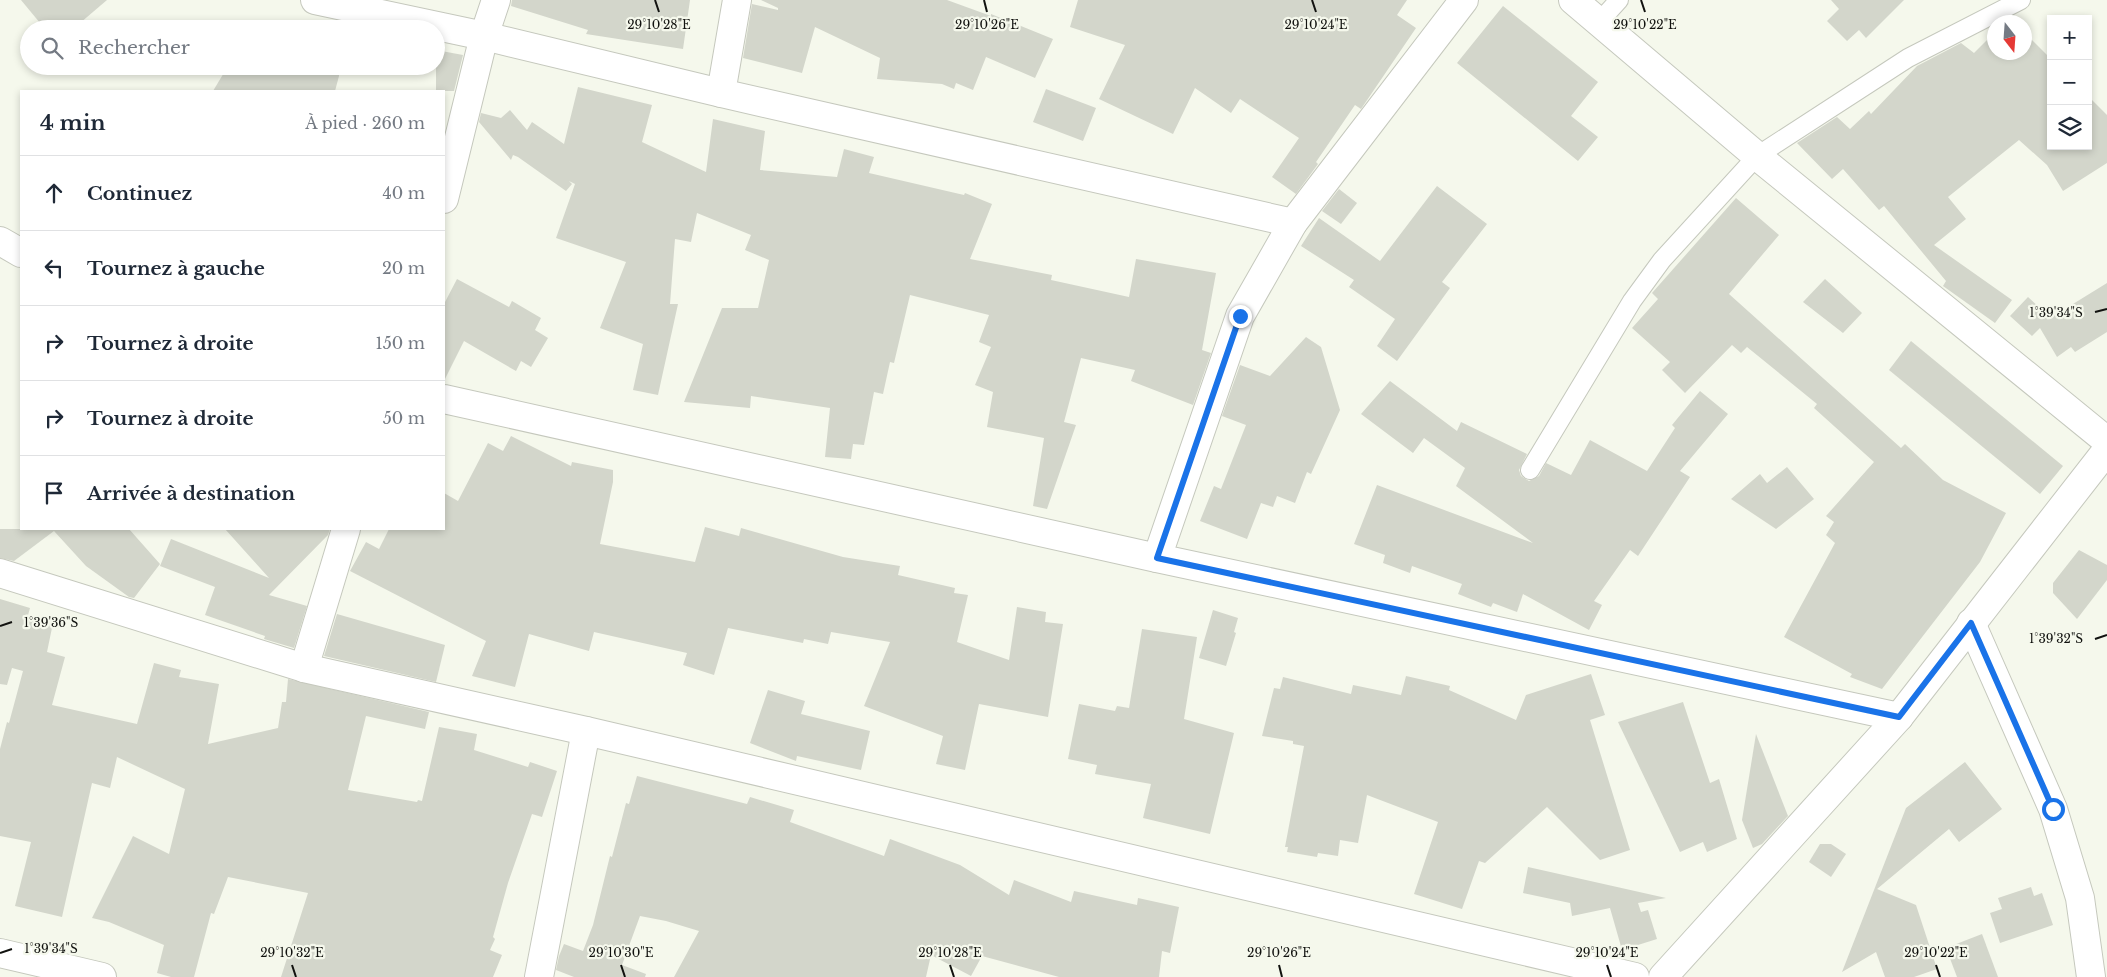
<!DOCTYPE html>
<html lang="fr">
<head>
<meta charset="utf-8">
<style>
	body { margin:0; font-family:"Libre Baskerville",serif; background:#f2f2f3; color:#1f2937 }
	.controls { position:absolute; right:15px; top:15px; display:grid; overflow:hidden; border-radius:0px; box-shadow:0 2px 8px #0003 }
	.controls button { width:45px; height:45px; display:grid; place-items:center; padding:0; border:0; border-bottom:1px solid #e0e1e3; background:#fff; color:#1f2937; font:25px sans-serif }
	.compass { position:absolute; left:1987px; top:15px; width:45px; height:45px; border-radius:50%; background:#fff; box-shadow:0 2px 8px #0003; rotate:163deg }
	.stop { position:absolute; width:15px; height:15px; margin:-11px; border:4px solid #1a73e8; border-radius:50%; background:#fff }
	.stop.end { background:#1a73e8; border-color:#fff; box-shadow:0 1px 5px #0008 }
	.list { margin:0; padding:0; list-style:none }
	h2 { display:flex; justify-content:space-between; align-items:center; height:65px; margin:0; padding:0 20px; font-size:21px }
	h2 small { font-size:16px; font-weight:400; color:#747a83 }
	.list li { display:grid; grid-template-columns:32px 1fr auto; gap:15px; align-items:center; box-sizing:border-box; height:75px; padding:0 20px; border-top:1px solid #e0e1e3 }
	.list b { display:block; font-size:19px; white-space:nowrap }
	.list em { font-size:16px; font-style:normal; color:#747a83 }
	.icon { flex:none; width:28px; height:28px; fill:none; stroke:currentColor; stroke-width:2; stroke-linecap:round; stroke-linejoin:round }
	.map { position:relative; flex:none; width:2107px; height:977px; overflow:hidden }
	.search { position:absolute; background:#fff; box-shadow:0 2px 8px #0003; left:20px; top:20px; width:425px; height:55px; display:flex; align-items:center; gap:12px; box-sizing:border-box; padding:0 18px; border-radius:28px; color:#747a83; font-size:19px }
	.panel { position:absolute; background:#fff; box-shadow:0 2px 8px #0003; left:20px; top:90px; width:425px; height:440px; border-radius:0px }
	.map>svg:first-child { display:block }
</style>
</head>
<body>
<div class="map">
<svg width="2107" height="977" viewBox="0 0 2107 977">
	<rect width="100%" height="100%" fill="#f5f8ec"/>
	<!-- building -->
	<g fill="#d3d6cb">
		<polygon points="21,0 107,0 73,29 45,29"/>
		<polygon points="512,0 690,0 683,49 586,34 588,30 511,6"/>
		<polygon points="761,0 947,0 991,16 991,14 1053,39 1035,78 986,57 973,90 956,83 954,89 942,84 877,79 880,58 815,27 802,73 743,58 752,4 778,10 778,8"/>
		<polygon points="1078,0 1407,0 1397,15 1416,28 1361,109 1355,105 1316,162 1318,164 1296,194 1272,177 1299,138 1240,99 1231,113 1195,88 1173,134 1099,99 1125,45 1070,27"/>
		<polygon points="1831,0 1904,0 1866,38 1859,30 1847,41 1827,21 1839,9"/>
		<polygon points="1503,6 1598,82 1571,116 1598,137 1578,161 1457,63"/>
		<polygon points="2024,32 2051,59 2051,146 2088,146 2088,96 2107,115 2107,163 2063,191 2047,165 2019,140 1948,197 1966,219 1934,245 2012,300 1995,323 1943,286 1946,281 1884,206 1879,210 1843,169 1832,179 1797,143 1837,117 1850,129 1869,111 1871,114 1917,66 1961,43 1974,53 1994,33 1994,52 2024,52"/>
		<polygon points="436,50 463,55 454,91 436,91"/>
		<polygon points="228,66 339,66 339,76 335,91 213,91"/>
		<polygon points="578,87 652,105 642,142 706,172 713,119 765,131 760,170 837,177 844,149 874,157 869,173 964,195 965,193 992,204 970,259 1052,275 1051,280 1129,297 1136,259 1216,273 1202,350 1211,353 1193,405 1131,381 1135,370 1081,358 1064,422 1076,425 1047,509 1033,506 1044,438 987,427 993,392 975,385 991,347 979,342 989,315 910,295 894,363 890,362 883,394 874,392 864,445 853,444 851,459 825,457 830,408 751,396 750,408 684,402 722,308 758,308 769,260 745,250 751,235 697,213 691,242 675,239 670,304 678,304 658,395 633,390 643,344 600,328 626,262 556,238 575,184 569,181 572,184 566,191 518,157 513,155 511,160 479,122 481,113 501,118 510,110 527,130 532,122 564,144"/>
		<polygon points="1046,89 1096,108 1083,141 1033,122"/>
		<polygon points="1437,186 1487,224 1442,282 1450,288 1397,361 1377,346 1395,319 1349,287 1354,280 1301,246 1319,218 1380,261"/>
		<polygon points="1339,189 1357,203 1341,224 1322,211"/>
		<polygon points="1736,198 1779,235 1729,294 1901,448 1905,444 1943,480 2006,513 1980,562 1882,689 1850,677 1852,674 1784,637 1835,543 1826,535 1834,522 1826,516 1874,462 1814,408 1817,404 1747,347 1741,353 1732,345 1685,393 1662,370 1670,362 1632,328 1658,299 1652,293"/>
		<polygon points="457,279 509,307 512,301 541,318 535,330 548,338 531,367 521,361 516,371 464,341 444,381 444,304"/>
		<polygon points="1825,279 1862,313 1843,333 1803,302"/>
		<polygon points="2107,283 2107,332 2075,352 2071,347 2057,357 2040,328 2032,336 2010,316 2028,297 2050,317 2047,320"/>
		<polygon points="1306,337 1321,347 1340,410 1311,474 1307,472 1295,503 1277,496 1273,507 1261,503 1247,539 1200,521 1214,486 1221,489 1246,425 1222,416 1240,365 1270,376"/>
		<polygon points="1911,341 2063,466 2040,494 1889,370"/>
		<polygon points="1390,381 1457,431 1461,422 1527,454 1519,470 1521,476 1529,481 1539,476 1546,463 1571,475 1590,440 1647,471 1675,428 1672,425 1700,391 1728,414 1680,471 1690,477 1638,556 1630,550 1594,601 1602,605 1589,630 1523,594 1517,612 1493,603 1491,607 1458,594 1462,584 1412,566 1410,573 1383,563 1385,555 1354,544 1377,485 1533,543 1456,486 1465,468 1424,438 1413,453 1361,414"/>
		<polygon points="511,436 571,466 572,462 613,470 613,482 600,544 695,562 705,527 739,536 741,528 843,557 900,566 898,575 955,588 954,593 968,595 957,642 1009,660 1017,607 1046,612 1045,622 1063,624 1048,717 979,704 965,770 936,764 943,736 864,706 890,642 831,632 828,644 804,639 803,643 728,628 714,675 683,665 687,653 594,632 589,651 529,634 515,687 472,676 486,641 350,571 366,542 379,549 389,529 444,529 444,493 458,501 488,443 503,451"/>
		<polygon points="1787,467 1814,499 1776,529 1731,499 1760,474 1767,483"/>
		<polygon points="0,529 129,529 160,564 134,598 129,597 86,566 54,531 14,561 0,558"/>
		<polygon points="225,529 330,529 328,535 269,595 307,606 294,648 264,639 265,636 205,615 215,587 160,566 171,539 269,578"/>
		<polygon points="2079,550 2107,565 2107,580 2077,619 2053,593 2053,583"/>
		<polygon points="0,599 30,608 27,619 53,623 47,652 65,657 52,705 137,724 154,663 181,670 179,677 219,684 208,744 278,728 282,702 286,702 288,679 429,712 425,729 366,716 348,790 417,802 418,800 422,801 439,727 477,734 474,750 528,767 530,762 557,771 542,817 532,814 508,883 493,937 495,939 490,950 502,955 493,977 281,977 308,893 228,877 214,914 211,913 194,977 171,977 157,973 164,945 109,922 92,918 133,836 169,854 185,789 117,757 110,788 92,783 62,917 15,906 31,842 0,836 0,749 7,722 9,723 23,671 12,668 7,685 0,684"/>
		<polygon points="1213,610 1238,618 1234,632 1236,633 1226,666 1199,658"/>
		<polygon points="337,614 445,645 436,682 324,656"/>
		<polygon points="1142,629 1197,637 1184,719 1234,733 1210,834 1143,818 1151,784 1095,774 1097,765 1068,759 1079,704 1115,711 1117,706 1129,708"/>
		<polygon points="1591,674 1605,715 1590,720 1630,850 1600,860 1547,807 1485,863 1479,861 1462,909 1414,894 1438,822 1367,795 1358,843 1340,840 1338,856 1318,853 1317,857 1287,852 1288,847 1285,847 1304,746 1293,744 1293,741 1262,736 1274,688 1280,689 1283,677 1351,694 1353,685 1401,695 1406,676 1450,686 1449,690 1516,720 1526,695"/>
		<polygon points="768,690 805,701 801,714 870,731 861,770 797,756 796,761 750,743"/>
		<polygon points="1683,702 1710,783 1719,779 1737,839 1707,852 1703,842 1680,852 1618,722"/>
		<polygon points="1756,734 1788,816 1762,844 1753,848 1742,820"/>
		<polygon points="1965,762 2002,809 1959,842 1949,829 1877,889 1916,905 1937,969 1914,977 1885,977 1876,952 1842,972 1906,808"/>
		<polygon points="637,776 747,804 750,797 794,810 790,822 884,856 890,839 960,865 1009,895 1014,880 1071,902 1074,891 1137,905 1138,898 1179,907 1170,953 1162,951 1159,977 1059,977 982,956 971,976 931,955 926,977 674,977 699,931 666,921 640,916 622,965 646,974 645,977 574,977 556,970 559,956 564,944 583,951 593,925 610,856 612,857 626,803 629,804"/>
		<polygon points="1820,844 1831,844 1846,854 1831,877 1809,862"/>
		<polygon points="1528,867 1666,898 1638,903 1641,912 1648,910 1657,939 1622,950 1610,908 1572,916 1570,903 1523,893"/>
		<polygon points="2031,887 2034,896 2042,893 2053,925 2000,943 1990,913 2002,909 1998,898"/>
		<polygon points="1982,934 1998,977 1957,977 1946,948"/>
	</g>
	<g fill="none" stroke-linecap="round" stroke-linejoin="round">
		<defs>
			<g id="service">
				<polyline points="1599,22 1619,0"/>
				<polyline points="1530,470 1632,301 1662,260 1757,156 1908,58 2021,0"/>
			</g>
			<g id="minor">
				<polyline points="315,0 484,36 721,93 1293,223"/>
				<polyline points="721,93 737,0"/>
				<polyline points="444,199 484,36 496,0"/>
				<polyline points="0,241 21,253"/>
				<polyline points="444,399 1157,558 1899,717"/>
				<polyline points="1157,558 1240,316 1293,223 1464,0"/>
				<polyline points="0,573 304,668 586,731 1635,977"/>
				<polyline points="1971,623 2053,809 2080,898 2091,977"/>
				<polyline points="304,668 346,529"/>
				<polyline points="0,953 102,977"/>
				<polyline points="539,977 586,731"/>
				<polyline points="1663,977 1899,717 2107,450"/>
			</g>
			<polyline id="tertiary" points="1573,0 1757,156 2107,441"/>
		</defs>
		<!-- service casing -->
		<use href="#service" stroke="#c5c8bd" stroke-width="20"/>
		<!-- minor casing -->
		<use href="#minor" stroke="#c5c8bd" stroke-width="30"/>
		<!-- tertiary casing -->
		<use href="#tertiary" stroke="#c5c8bd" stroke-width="30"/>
		<!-- service -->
		<use href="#service" stroke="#fff" stroke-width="18"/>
		<!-- minor -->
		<use href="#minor" stroke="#fff" stroke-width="28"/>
		<!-- tertiary -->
		<use href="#tertiary" stroke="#fff" stroke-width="28"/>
	</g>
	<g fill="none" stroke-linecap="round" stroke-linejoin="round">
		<!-- route -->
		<polyline stroke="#1a73e8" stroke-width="6" points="1240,316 1157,558 1899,717 1971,623 2053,809"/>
	</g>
	<!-- ticks -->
	<path fill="none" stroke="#11120f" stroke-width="2" d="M655 0 659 12M984 0 987 12M1312 0 1316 12M1641 0 1645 12M2095 312 2107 309M0 626 12 622M2095 639 2107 635M0 953 12 949M292 965 296 977M621 965 625 977M950 965 954 977M1279 965 1282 977M1607 965 1611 977M1936 965 1940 977"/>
	<g font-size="12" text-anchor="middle" fill="#11120f" stroke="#f5f8ec" stroke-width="4.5" stroke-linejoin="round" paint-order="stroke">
		<text x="659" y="29">29°10'28"E</text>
		<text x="987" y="29">29°10'26"E</text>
		<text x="1316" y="29">29°10'24"E</text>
		<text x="1645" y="29">29°10'22"E</text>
		<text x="2056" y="317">1°39'34"S</text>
		<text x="51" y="627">1°39'36"S</text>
		<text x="2056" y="643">1°39'32"S</text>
		<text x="51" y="953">1°39'34"S</text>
		<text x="292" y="957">29°10'32"E</text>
		<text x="621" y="957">29°10'30"E</text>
		<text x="950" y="957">29°10'28"E</text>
		<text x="1279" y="957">29°10'26"E</text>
		<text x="1607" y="957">29°10'24"E</text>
		<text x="1936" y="957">29°10'22"E</text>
	</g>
</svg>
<div class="controls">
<button>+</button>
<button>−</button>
<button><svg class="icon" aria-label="layers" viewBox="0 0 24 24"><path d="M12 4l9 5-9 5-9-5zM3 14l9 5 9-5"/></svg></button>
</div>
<svg class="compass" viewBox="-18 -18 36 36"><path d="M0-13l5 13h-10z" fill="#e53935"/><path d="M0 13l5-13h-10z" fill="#747a83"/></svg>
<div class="stop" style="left:2053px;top:809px"></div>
<div class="stop end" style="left:1240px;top:316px"></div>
<div class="search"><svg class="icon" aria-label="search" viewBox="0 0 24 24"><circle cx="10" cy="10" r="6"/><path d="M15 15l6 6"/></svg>Rechercher</div>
<section class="panel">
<h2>4 min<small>À pied · 260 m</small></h2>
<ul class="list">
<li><svg class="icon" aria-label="ahead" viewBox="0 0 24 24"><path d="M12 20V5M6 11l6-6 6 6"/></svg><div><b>Continuez</b></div><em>40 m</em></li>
<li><svg class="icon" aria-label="left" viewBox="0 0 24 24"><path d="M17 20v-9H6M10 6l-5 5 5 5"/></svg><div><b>Tournez à gauche</b></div><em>20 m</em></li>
<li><svg class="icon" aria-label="right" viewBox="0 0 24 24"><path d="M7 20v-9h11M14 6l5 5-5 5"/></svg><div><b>Tournez à droite</b></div><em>150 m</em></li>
<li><svg class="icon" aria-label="right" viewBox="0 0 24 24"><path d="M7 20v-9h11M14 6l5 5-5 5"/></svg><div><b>Tournez à droite</b></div><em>50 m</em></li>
<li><svg class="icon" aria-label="arrive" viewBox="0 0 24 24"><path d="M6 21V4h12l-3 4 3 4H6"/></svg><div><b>Arrivée à destination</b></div></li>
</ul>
</section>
</div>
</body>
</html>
